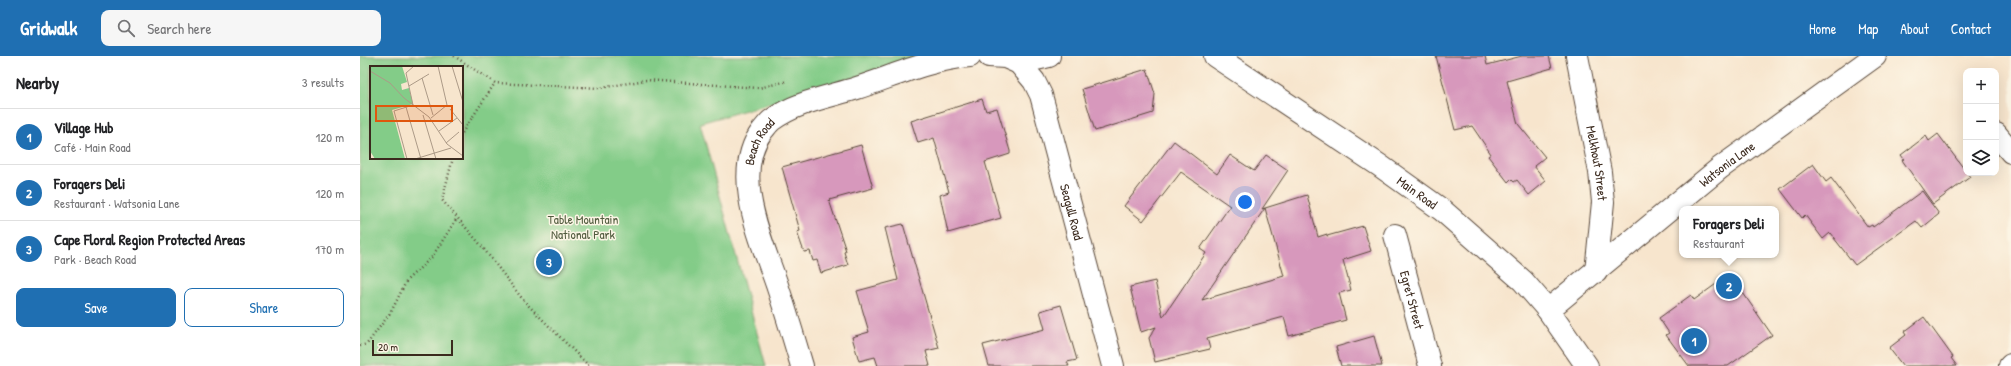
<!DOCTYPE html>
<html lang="en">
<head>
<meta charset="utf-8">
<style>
	body { margin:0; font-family:"Patrick Hand",sans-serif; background:#f6f6f6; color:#202124 }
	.controls { position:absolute; right:12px; top:12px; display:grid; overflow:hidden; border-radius:8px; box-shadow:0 4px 16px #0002 }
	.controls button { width:36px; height:36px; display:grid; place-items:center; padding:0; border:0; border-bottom:1px solid #e0e0e0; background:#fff; color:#202124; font:20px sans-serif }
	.scale { position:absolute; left:12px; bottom:10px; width:81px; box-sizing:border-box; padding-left:4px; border:2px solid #3b2a1e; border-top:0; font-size:11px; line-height:14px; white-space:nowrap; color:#3b2a1e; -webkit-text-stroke:3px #fcf5e5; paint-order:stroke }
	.you { position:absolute; left:885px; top:146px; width:14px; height:14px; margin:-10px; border:3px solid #fff; border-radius:50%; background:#1a73e8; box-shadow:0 0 0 6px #1a73e833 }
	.badge { display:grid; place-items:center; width:26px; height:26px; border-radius:50%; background:#1f6fb2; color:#fff; font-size:13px; font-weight:700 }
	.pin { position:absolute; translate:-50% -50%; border:2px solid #fff; box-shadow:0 1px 4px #0006 }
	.popup { position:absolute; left:1319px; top:150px; width:100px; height:52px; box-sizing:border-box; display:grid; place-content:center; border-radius:8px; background:#fff; filter:drop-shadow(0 1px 3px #0005); font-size:13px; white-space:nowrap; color:#757577 }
	.popup b { font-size:15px; color:#202124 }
	.popup::after { content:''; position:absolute; left:50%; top:100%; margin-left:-8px; border:8px solid transparent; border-top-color:#fff }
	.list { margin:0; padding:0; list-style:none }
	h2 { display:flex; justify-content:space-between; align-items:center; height:52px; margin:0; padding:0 16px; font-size:17px }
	h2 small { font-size:13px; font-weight:400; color:#757577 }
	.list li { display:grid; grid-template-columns:26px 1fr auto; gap:12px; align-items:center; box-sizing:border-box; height:56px; padding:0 16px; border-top:1px solid #e0e0e0 }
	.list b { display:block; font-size:15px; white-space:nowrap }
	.list p { margin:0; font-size:13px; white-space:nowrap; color:#757577 }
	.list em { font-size:13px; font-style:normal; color:#757577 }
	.actions { display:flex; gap:8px; padding:12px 16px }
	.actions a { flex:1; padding:9px 0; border:1px solid #1f6fb2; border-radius:8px; text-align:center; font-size:14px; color:#1f6fb2 }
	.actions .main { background:#1f6fb2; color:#fff }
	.icon { flex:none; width:22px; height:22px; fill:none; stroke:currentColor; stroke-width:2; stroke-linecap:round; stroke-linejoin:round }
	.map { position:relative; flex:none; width:1651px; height:310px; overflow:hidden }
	header { display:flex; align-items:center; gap:24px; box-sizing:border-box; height:56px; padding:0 20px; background:#1f6fb2; color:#fff }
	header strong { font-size:19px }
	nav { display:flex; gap:22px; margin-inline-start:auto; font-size:14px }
	.search { width:280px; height:36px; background:#f6f6f6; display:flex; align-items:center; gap:10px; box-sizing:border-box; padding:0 14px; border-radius:8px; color:#757577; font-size:15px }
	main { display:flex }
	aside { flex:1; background:#fff }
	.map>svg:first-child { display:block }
</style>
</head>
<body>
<header>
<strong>Gridwalk</strong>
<div class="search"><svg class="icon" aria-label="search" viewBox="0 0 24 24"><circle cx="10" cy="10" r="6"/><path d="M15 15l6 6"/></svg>Search here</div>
<nav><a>Home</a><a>Map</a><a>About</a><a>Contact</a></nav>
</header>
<main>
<aside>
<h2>Nearby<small>3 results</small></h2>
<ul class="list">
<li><span class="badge">1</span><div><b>Village Hub</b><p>Café · Main Road</p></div><em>120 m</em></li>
<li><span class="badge">2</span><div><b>Foragers Deli</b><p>Restaurant · Watsonia Lane</p></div><em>120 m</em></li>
<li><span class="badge">3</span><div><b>Cape Floral Region Protected Areas</b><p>Park · Beach Road</p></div><em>170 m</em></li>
</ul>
<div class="actions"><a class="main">Save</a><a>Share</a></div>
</aside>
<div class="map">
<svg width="1651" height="310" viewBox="0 0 1651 310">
	<rect width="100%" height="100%" fill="#fcf5e5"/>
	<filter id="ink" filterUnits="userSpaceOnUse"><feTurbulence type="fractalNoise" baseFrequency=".025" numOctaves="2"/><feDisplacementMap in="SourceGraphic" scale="8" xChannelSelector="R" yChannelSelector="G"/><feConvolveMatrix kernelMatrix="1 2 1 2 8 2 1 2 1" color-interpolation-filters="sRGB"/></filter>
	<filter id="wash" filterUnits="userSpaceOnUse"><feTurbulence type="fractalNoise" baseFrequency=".012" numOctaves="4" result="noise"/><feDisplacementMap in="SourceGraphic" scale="16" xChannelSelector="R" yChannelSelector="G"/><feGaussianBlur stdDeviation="0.9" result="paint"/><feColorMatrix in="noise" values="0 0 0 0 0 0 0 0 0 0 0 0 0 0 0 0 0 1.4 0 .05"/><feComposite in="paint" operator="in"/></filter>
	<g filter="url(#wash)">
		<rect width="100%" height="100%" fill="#f7e5cd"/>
		<!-- green -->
		<path fill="#83cc88" stroke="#5f7b53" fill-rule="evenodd" d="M0 0H578L340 67 406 310H0ZM11 11H102V102H11Z"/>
		<g id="blocks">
			<!-- building -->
			<g fill="#d798bc" fill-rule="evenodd">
				<polygon points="1076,0 1125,0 1127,9 1162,0 1189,0 1192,12 1147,25 1158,68 1185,101 1174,110 1186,125 1169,139 1157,124 1154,126 1151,123 1148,126 1128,100 1131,98 1112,70 1095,74"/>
				<polygon points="787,13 795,38 793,57 735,75 722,33"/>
				<polygon points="622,43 626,55 637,52 650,95 650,98 625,106 641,162 588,177 580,139 589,136 574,82 558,87 551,65"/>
				<polygon points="1578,78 1610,121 1573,148 1542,104 1544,103 1541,99 1566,80 1569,85"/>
				<path d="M814 85 857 118 870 99 894 115 906 99 928 114 902 153 947 139 958 181 967 178V180L1003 170 1011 195 983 204 991 234 979 237 986 264 929 280 924 261 847 282 850 293 795 306 789 282 796 271 781 276 770 231 795 225 803 261 846 197 840 193 870 150 821 116 783 165 764 150ZM905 152 924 220 842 244Z"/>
				<polygon points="501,89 513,132 469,144 486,195 484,196 488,209 461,217 457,204 453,205 450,195 444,196 437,176 440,175 422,111"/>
				<polygon points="1453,108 1466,126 1471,122 1508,171 1512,169 1513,171 1562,135 1579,158 1562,172 1556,165 1495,209 1470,177 1463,183 1445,159 1442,162 1420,133"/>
				<polygon points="543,168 579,292 566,295 570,310 518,310 515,301 499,305 492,281 509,276 497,235 538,224 525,172"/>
				<polygon points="1370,218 1412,279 1368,310 1329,310 1306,279 1309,277 1299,262 1331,239 1334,244"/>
				<polygon points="701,249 717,304 707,306 709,310 629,310 623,289 685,273 680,255"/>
				<polygon points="1564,261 1593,301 1591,302 1597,310 1543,310 1529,292 1546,279 1544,276"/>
				<polygon points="1014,280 1022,310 981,310 976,291"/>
			</g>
		</g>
	</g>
	<g filter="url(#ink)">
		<use href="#blocks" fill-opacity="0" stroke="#574638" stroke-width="1"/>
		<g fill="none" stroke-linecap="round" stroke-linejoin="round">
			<defs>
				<g id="street">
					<polyline points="629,0 645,1 659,7 689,0"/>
					<path id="s1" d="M1217 0 1240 116 1243 146 1236 216"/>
					<path id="s2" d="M659 7 674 25 681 39 753 310"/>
					<polyline points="1636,78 1651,96"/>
					<path id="s3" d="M1035 179 1070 310"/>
					<path id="s4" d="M1188 254 1360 112 1515 0"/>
					<path id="s5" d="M442 310C434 283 426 256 417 229 402 185 370 118 402 75 405 72 408 67 412 64 436 46 468 41 497 32 534 20 570 3 610 0"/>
					<polyline points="1650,310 1651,309"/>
				</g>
				<g id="secondary">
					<path id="s6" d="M855 0 1019 109 1082 154 1163 225 1188 254 1227 310"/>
				</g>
			</defs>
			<!-- street casing -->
			<use href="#street" stroke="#574638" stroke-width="24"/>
			<!-- secondary casing -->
			<use href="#secondary" stroke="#574638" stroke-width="24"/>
			<!-- path -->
			<g stroke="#574638" stroke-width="2.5" stroke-dasharray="1 3" stroke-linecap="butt">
				<polyline points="94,0 135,27 240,32 286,24 399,32 428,25"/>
				<polyline points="102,77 135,27"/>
				<polyline points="93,102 82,144 120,188 164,245 229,310"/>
				<polyline points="0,290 7,288 31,256 47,224 72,201 97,162"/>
			</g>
			<!-- street -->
			<use href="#street" stroke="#fff" stroke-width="22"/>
			<!-- secondary -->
			<use href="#secondary" stroke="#fff" stroke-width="22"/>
		</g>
	</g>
	<g text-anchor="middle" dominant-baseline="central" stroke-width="3" stroke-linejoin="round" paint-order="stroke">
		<!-- street labels -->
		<g font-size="13" fill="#3b2a1e" stroke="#fcf5e5">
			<text stroke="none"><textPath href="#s5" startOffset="235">Beach Road</textPath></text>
			<text stroke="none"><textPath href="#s1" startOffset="109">Melkhout Street</textPath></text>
			<text stroke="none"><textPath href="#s4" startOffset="231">Watsonia Lane</textPath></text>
			<text stroke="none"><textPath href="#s6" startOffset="244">Main Road</textPath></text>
			<text stroke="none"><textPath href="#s2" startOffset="160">Seagull Road</textPath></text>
			<text stroke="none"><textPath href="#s3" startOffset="67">Egret Street</textPath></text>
		</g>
		<!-- park labels -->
		<g font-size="13" fill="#515b3e" stroke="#fcf5e5">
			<text x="223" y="163">Table Mountain<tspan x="223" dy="15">National Park</tspan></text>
		</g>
	</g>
	<!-- overview -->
	<g transform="translate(10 10)">
		<rect width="93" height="93" fill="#f7e5cd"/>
		<path d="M0 0H32L37 16 31 18 32 24 39 22 43 38 22 44 35 93H5L0 85Z" fill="#83cc88"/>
		<path fill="none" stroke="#ac9a87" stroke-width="1" d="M82 0 93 36M0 5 20 17 34 32 59 51 77 78 93 90M52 12 63 49M39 20 59 8M36 41 51 93M80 43 93 59M53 49 66 93M61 52 77 39 68 0M69 65 87 52M76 77 89 66M37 93 24 45 43 39 36 7 44 0M45 93 81 82"/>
		<path fill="#df570d" fill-opacity="0.15" stroke="#df570d" stroke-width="2" d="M6 40H82V55H6Z"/>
		<rect width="93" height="93" fill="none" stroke="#3b2a1e" stroke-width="2"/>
	</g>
</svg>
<div class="controls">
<button>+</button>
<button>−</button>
<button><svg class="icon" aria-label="layers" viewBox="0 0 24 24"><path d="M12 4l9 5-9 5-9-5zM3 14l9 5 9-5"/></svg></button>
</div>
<div class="scale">20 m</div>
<div class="you"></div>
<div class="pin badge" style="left:1334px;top:285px">1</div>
<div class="pin badge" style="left:1369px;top:230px">2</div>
<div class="popup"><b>Foragers Deli</b>Restaurant</div>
<div class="pin badge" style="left:189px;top:206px">3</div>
</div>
</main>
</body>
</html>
